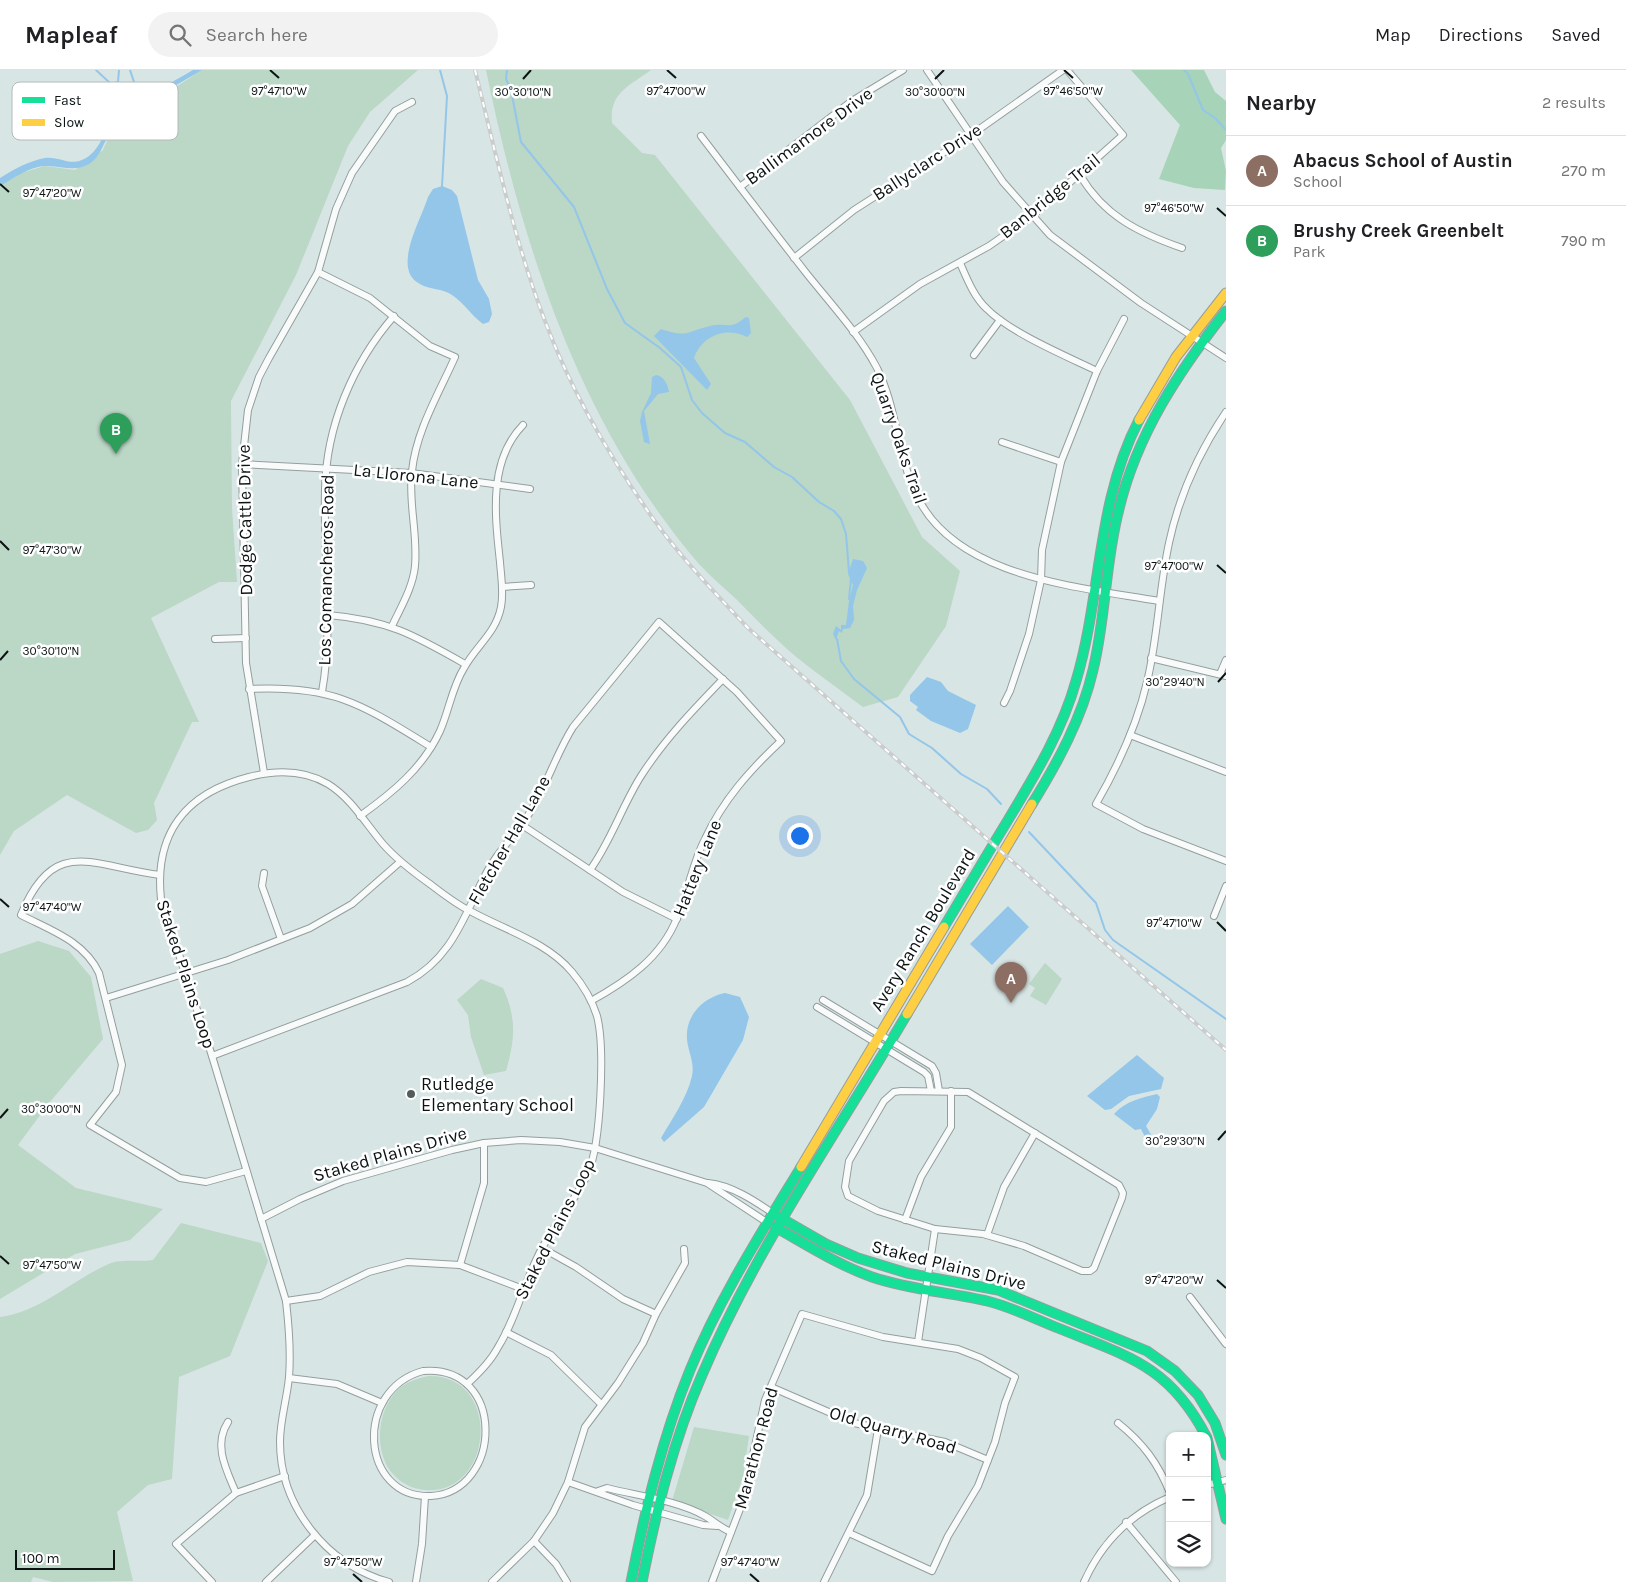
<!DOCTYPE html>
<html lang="en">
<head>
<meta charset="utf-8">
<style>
	body { margin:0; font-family:Karla,sans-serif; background:#f2f2f2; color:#202124 }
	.controls { position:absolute; right:15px; bottom:15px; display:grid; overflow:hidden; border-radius:10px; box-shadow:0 1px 4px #0004 }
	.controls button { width:45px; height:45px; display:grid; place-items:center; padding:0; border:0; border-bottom:1px solid #e0e0e0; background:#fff; color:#202124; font:25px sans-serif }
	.scale { position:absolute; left:15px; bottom:12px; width:100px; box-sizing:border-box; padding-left:5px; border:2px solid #0b1313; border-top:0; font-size:14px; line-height:18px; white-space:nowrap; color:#0b1313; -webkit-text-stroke:4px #fff; paint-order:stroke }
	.you { position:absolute; left:799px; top:765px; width:18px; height:18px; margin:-12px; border:4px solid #fff; border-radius:50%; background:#1a73e8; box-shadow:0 0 0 8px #1a73e833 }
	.badge { display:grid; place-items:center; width:32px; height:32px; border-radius:50%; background:#535c5c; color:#fff; font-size:16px; font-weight:700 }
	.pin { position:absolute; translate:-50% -41px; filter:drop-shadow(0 1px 2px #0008) }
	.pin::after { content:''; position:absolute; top:26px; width:18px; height:15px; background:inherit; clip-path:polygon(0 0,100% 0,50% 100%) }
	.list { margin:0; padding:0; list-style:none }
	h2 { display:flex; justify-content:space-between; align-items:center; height:65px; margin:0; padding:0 20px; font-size:21px }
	h2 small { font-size:16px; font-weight:400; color:#757577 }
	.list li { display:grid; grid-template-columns:32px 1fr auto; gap:15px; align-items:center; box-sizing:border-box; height:70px; padding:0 20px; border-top:1px solid #e0e0e0 }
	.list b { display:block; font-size:19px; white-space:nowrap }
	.list p { margin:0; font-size:16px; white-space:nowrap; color:#757577 }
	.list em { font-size:16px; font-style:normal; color:#757577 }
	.icon { flex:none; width:28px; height:28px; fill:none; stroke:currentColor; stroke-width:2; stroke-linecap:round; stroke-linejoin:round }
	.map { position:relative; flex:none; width:1226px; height:1512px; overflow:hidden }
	header { display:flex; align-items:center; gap:30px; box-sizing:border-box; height:70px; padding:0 25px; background:#fff; border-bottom:1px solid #e0e0e0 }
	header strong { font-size:24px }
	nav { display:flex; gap:28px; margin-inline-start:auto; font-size:18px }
	.search { width:350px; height:45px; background:#f2f2f2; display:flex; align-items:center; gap:12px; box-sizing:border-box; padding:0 18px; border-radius:28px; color:#757577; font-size:19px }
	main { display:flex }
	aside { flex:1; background:#fff }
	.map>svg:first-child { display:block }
</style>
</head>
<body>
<header>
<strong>Mapleaf</strong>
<div class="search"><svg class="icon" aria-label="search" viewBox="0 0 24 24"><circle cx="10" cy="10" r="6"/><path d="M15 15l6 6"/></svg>Search here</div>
<nav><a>Map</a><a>Directions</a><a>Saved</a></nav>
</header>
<main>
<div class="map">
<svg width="1226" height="1512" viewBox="0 0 1226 1512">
	<rect width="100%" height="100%" fill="#d8e5e5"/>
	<!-- green -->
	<g fill="#bbd7c6">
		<polygon points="202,0 418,0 370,42 348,76 296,205 231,331 232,438 237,512 219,512 151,548 199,652 192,652 154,733 157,750 148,760 136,763 67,725 14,761 0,785 0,116 21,103 45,96 75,100 103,80 110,64 134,44"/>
		<path d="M486 0H651C629 16 609 23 612 53L642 83 655 85 850 330 922 467 960 501 946 556 898 627 863 637C838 618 811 600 787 579 769 563 752 545 735 528 723 517 710 506 699 494 580 356 522 175 486 0Z"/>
		<polygon points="38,871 69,881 91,907 103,969 49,1033 18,1075 76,1118 163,1139 130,1170 75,1184 0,1229 0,884"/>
		<polygon points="1045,893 1062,909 1046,935 1030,926 1035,918 1029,914"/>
		<path d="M481 909 503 918C517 949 515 969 506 1001L484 1005 471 967 468 945 457 930Z"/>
		<path d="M181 1153 261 1173 268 1191 230 1286 179 1307 172 1409 148 1415 117 1442 133 1511 53 1512 33 1507 31 1512H0V1247C41 1242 73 1209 111 1193 122 1189 140 1192 153 1190Z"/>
		<path d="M429 1306C499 1305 495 1415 434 1420 419 1421 406 1417 396 1407 372 1385 376 1337 401 1317 409 1311 419 1308 429 1306Z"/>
		<polygon points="694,1357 749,1366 743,1407 728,1450 672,1431"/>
	</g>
	<!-- forest -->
	<polygon fill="#a7d3b8" points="1131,0 1204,0 1215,22 1226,31 1226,70 1221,78 1226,101 1225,120 1194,118 1159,109 1180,55"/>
	<!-- water -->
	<g fill="#93c6e9">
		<path d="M193 0H202C172 18 135 36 111 63 102 73 102 86 89 94 73 103 61 95 45 96 28 97 14 108 0 116V108C14 99 29 91 45 88 62 86 71 99 89 86 101 77 103 62 113 52 136 30 166 16 193 0Z"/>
		<path d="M442 116 452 120 457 126 478 210 489 229 492 244 489 252 483 254C472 246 464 233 452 225 442 218 430 220 420 214 391 200 421 150 428 127L433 119Z"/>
		<path d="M746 247 749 248 751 263 747 267C725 256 702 266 694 288L711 314 707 320 654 266 661 259C688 268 685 262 710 256 727 252 729 261 746 247Z"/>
		<path d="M656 305C664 306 668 315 669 322L658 324 644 341 650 374 644 372 640 351 642 342 651 323 652 307Z"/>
		<polygon points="853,489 863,491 867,498 857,520 853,536 854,550 850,558 843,559 842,563 839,561 836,570 833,564 836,556 841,560 841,555 846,555 849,531 853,515 848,504"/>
		<polygon points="927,607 941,612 948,621 976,635 968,659 960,663 931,651 916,640 918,637 910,631 910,625"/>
		<polygon points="1008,836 1029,857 992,895 970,874"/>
		<path d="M725 923 740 927 749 947 743 970 704 1037 664 1072 661 1068C672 1049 687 1028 692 1006 695 993 688 982 687 969 685 945 704 927 725 923Z"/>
		<polygon points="1137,985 1164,1008 1161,1019 1129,1026 1111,1039 1105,1040 1087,1026"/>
		<path d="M1157 1024 1160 1027 1157 1039 1146 1056 1153 1068 1147 1071 1141 1059 1135 1060 1114 1044C1126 1031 1140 1028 1157 1024Z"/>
	</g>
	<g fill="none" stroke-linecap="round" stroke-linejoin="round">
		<!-- stream -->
		<g stroke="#93c6e9" stroke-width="2">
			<polyline points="96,0 111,14 118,12 119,0"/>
			<polyline points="130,0 136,18 145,28"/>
			<polyline points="440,0 447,26 442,116"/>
			<polyline points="507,0 506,9 511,20 521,72 574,137 607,219 625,253 660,278 681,297 692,330 702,343 725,363 745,372 774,397 792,407 819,432 834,441 841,449 846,464 849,502"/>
			<polyline points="1184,0 1188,4 1203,40 1215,48 1226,60"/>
			<polyline points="849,529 851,509"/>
			<polyline points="837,569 841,591 854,609 900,647 909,664 932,678 961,704 987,719 1001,734"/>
			<polyline points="1029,762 1096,833 1105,860 1113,870 1226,949"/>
		</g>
		<defs>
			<g id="street">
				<polyline points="927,0 1003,112 1050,165 1141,233 1226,288"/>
				<path d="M701 66C736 112 771 158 807 204 831 234 859 264 877 298 897 338 897 384 916 424 954 508 1080 517 1159 531"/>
				<path d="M1080 105C1104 146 1139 163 1182 178"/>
				<polyline points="740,117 852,31 903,0"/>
				<polyline points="794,188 854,140 971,65 1063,0"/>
				<path d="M960 193C967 209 974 227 987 239 1011 263 1066 286 1097 301"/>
				<path d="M318 202 370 228 430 276 455 287C439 323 416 361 412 401 408 432 418 464 415 496 413 517 401 537 392 556"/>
				<polyline points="853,262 920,214 989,176 1032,146 1123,65 1067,0"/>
				<polyline points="974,285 1000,250"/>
				<path d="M1226 342C1199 382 1179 426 1169 473 1159 519 1158 567 1147 612 1137 655 1118 696 1096 734L1143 759 1226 791"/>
				<polyline points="1002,372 1061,392"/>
				<polyline points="242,394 411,403 530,419"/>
				<polyline points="502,517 531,515"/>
				<path d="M328 545C388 550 414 565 465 594"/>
				<polyline points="215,569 246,568"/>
				<polyline points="1151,588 1226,606"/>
				<polyline points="1220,604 1226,590"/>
				<path d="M249 619C334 615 361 634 431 677"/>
				<path d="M322 622C334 555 323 487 325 420 326 356 353 293 394 246"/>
				<polyline points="1004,633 1010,621 1029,564 1041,510 1042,480 1061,392 1097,301 1124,249"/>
				<polyline points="1130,665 1226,702"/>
				<polyline points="264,703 246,593 242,394 248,340 259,307 269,288 318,202 336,139 352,103 395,41 412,32"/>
				<path d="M360 746C392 723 423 698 440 661 449 641 452 617 464 598 476 576 496 563 501 537 504 522 501 507 500 492 495 446 488 391 523 355"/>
				<polyline points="522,755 623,822 677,849"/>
				<path d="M590 800C611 771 622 736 641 706 664 670 694 639 723 609"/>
				<polyline points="264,803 262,816 281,869"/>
				<path d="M160 805C93 797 54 764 21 845 50 860 84 871 99 903L122 995 116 1022 90 1055 180 1108 206 1112 246 1101"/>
				<polyline points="1214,846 1226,816"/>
				<polyline points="106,928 228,890 310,858 352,834 400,792"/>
				<polyline points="823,930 932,996 936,1003 939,1021"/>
				<polyline points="817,937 924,1002 928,1006 931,1021"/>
				<path d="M212 986 407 912C454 887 464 844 488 800 499 779 518 763 530 742 547 715 556 684 573 657L659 552 737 622 781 671C750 700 723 730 705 769 692 794 688 822 677 848 661 888 627 911 591 931"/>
				<polygon points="901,1021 968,1022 1119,1115 1123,1123 1122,1128 1094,1198 1090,1201 1082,1201 1024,1176 983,1164 935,1159 878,1141 848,1126 845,1117 849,1091 884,1031 894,1022"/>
				<path d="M708 1113C731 1115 755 1131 774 1144"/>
				<polyline points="261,1149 300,1129 343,1111 452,1080 484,1073 521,1070 560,1072 595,1078 707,1113 768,1153"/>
				<polyline points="905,1150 921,1107 951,1057 951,1021"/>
				<polyline points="987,1165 1004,1117 1035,1063"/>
				<polyline points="542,1178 576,1197 623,1229 656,1244"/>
				<polyline points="460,1195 484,1113 484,1073"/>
				<polyline points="1190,1227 1226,1274"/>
				<polyline points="286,1231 320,1226 369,1202 407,1192 460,1195 523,1219"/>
				<polyline points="506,1262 551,1285 601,1334"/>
				<polyline points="918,1272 935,1159"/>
				<path d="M423 1301C507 1294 503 1422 431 1426 360 1429 353 1320 423 1301Z"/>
				<polyline points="289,1308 337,1314 382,1333"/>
				<polyline points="771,1317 854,1353 945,1372 988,1390"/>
				<path d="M228 1352C213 1375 226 1399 236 1423"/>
				<path d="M1118 1353C1143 1373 1158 1393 1170 1423"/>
				<polyline points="568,1412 633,1435 703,1455 717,1456"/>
				<polyline points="1207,1415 1226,1410"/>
				<path d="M598 1421 607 1418C638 1426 676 1430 705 1446 714 1451 719 1457 731 1462"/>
				<polyline points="1126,1452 1176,1512"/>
				<polyline points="534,1471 556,1494 567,1512"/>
				<polyline points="212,1512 176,1474 236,1423 285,1406"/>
				<polyline points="266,1512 315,1465"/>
				<path d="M389 1512C327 1495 280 1437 280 1372 280 1350 287 1329 289 1307 291 1282 289 1257 286 1231L212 986 161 829C154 763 186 723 249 707 276 700 304 700 328 714 351 728 366 754 383 774 397 790 413 802 430 814 443 824 457 835 472 842 505 860 547 872 572 902 583 915 592 930 597 946 605 977 601 1074 588 1103 575 1132 552 1156 538 1186 523 1216 515 1251 497 1279 490 1292 478 1304 467 1314"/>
				<polyline points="416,1512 422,1474 425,1426"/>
				<polyline points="492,1512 534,1471 553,1443 568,1412 585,1357 618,1313 643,1273 656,1244 685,1193 684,1179"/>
				<polyline points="712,1512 743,1431 765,1330 802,1244 883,1267 958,1279 981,1288 1015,1307 1005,1333 995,1372 978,1416 948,1466 932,1501 849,1463"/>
				<polyline points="824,1512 867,1425 878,1359"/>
				<path d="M1084 1512C1102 1472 1130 1444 1170 1427"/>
			</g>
			<g id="fast">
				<path d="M1032 734C1058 692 1082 648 1093 600 1106 547 1105 492 1119 439 1137 364 1179 301 1226 241"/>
				<path d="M944 857C965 822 986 786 1008 750 1035 705 1062 661 1076 611 1102 524 1096 432 1139 350"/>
				<polyline points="779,1147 826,1174 858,1188 907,1203 998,1220 1147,1281 1175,1301 1198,1325 1215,1353 1226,1385"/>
				<path d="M775 1157C807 1175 838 1195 872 1207 910 1220 949 1222 987 1231 1012 1237 1035 1249 1058 1258 1127 1286 1169 1295 1206 1366"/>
				<polyline points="1207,1368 1226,1449"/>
				<path d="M631 1512C645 1440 662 1369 690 1300 719 1229 761 1163 801 1097"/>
				<path d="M642 1512C656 1442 673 1371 702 1305 756 1178 837 1063 907 944"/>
			</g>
			<g id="slow">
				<polyline points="1139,350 1176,287 1226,223"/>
				<polyline points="907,944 1032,734"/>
				<polyline points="801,1097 944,857"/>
			</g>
		</defs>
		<!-- street casing -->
		<use href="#street" stroke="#949e9e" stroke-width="8"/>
		<!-- fast casing -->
		<use href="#fast" stroke="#949e9e" stroke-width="11"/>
		<!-- slow casing -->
		<use href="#slow" stroke="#949e9e" stroke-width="11"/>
		<!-- street -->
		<use href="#street" stroke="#f9fbfb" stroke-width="6"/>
		<!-- fast -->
		<use href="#fast" stroke="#16e098" stroke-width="9"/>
		<!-- slow -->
		<use href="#slow" stroke="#ffcf43" stroke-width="9"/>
		<defs>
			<path id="rail" d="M475 0C496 84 514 170 545 251 571 321 611 389 654 450 682 489 716 524 748 558L1226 980"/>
		</defs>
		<!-- rail casing -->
		<use href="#rail" stroke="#cacdcd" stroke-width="4"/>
		<!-- rail -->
		<use href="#rail" stroke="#fff" stroke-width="2" stroke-dasharray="5.5" stroke-linecap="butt"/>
	</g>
	<!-- ticks -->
	<path fill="none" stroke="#0b1313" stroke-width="2" d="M270 0 279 8M667 0 676 8M1064 0 1073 8M523 9 531 0M935 9 944 0M0 114 9 122M1217 138 1226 146M0 471 9 480M1217 495 1226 503M0 590 8 581M1218 612 1226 603M0 829 9 837M1217 852 1226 861M0 1048 8 1039M1218 1070 1226 1061M0 1186 9 1194M1217 1210 1226 1218M353 1504 362 1512M750 1504 759 1512"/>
	<!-- markers -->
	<circle fill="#535c5c" stroke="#fff" stroke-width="2" cx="411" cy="1024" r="5"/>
	<g text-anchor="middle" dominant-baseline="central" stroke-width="5" stroke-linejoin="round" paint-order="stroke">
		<!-- street labels -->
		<g font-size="18" fill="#0b1313" stroke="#fff">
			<text transform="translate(809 66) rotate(-36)">Ballimamore Drive</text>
			<text transform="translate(927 92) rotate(-33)">Ballyclarc Drive</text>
			<text transform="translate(1050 126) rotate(-39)">Banbridge Trail</text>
			<text transform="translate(899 368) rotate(71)">Quarry Oaks Trail</text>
			<text transform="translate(416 406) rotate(6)">La Llorona Lane</text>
			<text transform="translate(245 450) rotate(-91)">Dodge Cattle Drive</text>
			<text transform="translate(326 500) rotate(-89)">Los Comancheros Road</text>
			<text transform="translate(509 770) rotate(-60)">Fletcher Hall Lane</text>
			<text transform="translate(697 798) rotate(-68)">Hattery Lane</text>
			<text transform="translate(923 860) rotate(-59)">Avery Ranch Boulevard</text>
			<text transform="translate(186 904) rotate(72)">Staked Plains Loop</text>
			<text transform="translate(390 1084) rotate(-16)">Staked Plains Drive</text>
			<text transform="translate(555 1159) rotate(-63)">Staked Plains Loop</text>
			<text transform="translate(949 1195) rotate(14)">Staked Plains Drive</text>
			<text transform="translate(893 1360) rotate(16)">Old Quarry Road</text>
			<text transform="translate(756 1378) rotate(-75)">Marathon Road</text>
		</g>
		<!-- poi labels -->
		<g font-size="18" fill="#0b1313" stroke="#fff" text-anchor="start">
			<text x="421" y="1014">Rutledge<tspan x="421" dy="21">Elementary School</tspan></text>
		</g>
	</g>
	<!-- legend -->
	<rect x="12" y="12" width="166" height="58" rx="8" fill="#fff" stroke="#b6b8b8" stroke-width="1"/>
	<rect x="22" y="27" width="23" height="6" fill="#16e098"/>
	<rect x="22" y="49" width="23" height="7" fill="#ffcf43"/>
	<g font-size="14" fill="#0b1313">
		<text x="54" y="35">Fast</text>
		<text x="54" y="57">Slow</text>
	</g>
	<g font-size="12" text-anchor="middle" fill="#0b1313" stroke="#fff" stroke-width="5" stroke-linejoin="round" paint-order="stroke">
		<text x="279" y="25">97°47'10"W</text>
		<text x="676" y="25">97°47'00"W</text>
		<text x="1073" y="25">97°46'50"W</text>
		<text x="523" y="26">30°30'10"N</text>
		<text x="935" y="26">30°30'00"N</text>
		<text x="52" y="127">97°47'20"W</text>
		<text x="1174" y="142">97°46'50"W</text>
		<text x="52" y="484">97°47'30"W</text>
		<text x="1174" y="500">97°47'00"W</text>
		<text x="51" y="585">30°30'10"N</text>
		<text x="1175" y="616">30°29'40"N</text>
		<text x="52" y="841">97°47'40"W</text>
		<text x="1174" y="857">97°47'10"W</text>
		<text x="51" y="1043">30°30'00"N</text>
		<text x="1175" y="1075">30°29'30"N</text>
		<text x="52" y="1199">97°47'50"W</text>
		<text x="1174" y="1214">97°47'20"W</text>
		<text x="353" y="1496">97°47'50"W</text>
		<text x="750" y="1496">97°47'40"W</text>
	</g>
</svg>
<div class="controls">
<button>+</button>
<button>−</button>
<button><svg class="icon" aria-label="layers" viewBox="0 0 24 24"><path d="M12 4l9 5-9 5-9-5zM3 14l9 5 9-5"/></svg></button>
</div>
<div class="scale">100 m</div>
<div class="you"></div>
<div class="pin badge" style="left:1011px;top:933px;background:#8d6e63">A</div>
<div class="pin badge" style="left:116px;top:384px;background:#2e9e5b">B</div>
</div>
<aside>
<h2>Nearby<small>2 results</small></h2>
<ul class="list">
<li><span class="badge" style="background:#8d6e63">A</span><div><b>Abacus School of Austin</b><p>School</p></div><em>270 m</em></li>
<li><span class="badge" style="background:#2e9e5b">B</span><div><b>Brushy Creek Greenbelt</b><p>Park</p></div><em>790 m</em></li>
</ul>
</aside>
</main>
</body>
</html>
